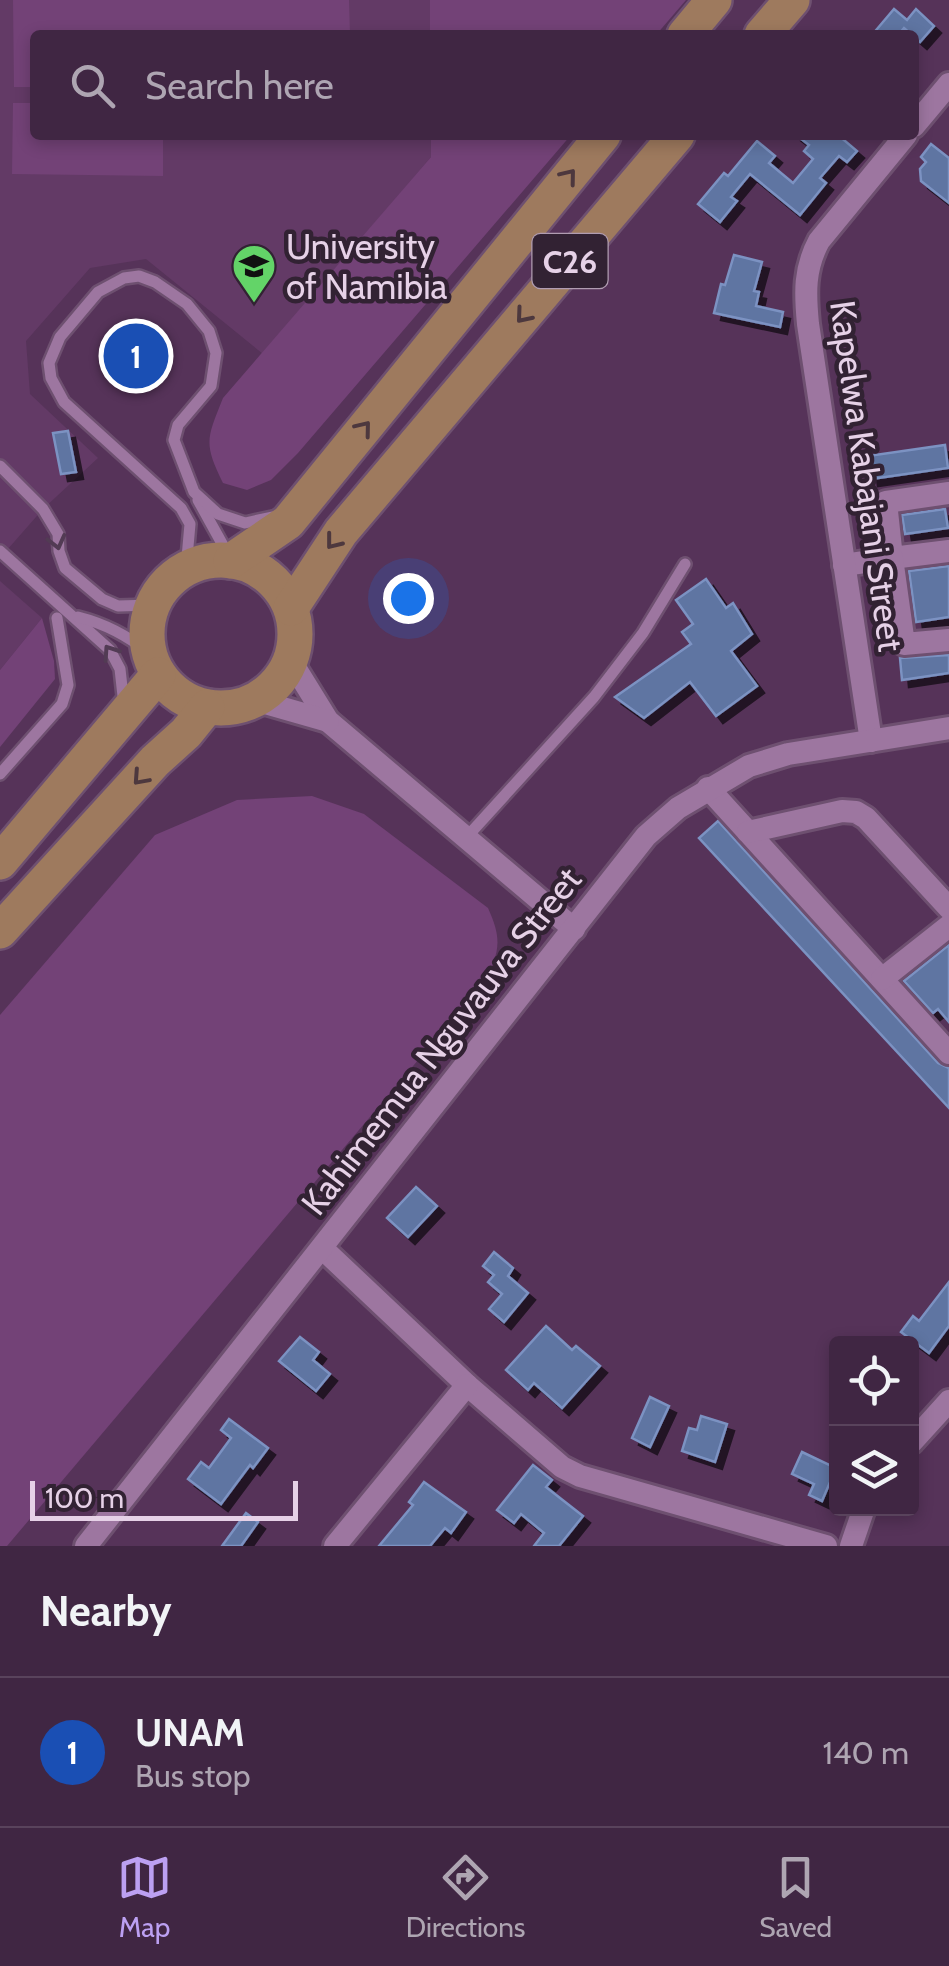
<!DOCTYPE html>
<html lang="en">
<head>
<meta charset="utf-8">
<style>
	body { margin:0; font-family:Cabin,sans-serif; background:#4b324e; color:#f1f3f6 }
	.controls { position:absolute; right:30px; bottom:30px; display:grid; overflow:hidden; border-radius:10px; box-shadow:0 5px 15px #0003 }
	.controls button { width:90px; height:90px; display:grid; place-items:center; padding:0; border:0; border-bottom:2px solid #59435c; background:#402643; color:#f1f3f6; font:50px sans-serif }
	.scale { position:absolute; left:30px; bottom:25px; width:268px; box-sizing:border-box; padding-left:10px; border:5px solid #e6d1e7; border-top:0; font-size:28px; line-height:35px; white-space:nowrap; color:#e6d1e7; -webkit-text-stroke:8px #322233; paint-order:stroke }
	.you { position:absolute; left:408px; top:598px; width:35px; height:35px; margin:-25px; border:8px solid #fff; border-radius:50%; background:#1a73e8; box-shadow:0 0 0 15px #1a73e833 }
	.badge { display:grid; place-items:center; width:65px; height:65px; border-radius:50%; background:#bca0f2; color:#fff; font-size:32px; font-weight:700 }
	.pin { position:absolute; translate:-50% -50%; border:5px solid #fff; box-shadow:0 2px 10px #0006 }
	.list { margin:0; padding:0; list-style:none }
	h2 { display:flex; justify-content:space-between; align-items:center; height:130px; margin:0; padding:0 40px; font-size:42px }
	h2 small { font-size:32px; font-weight:400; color:#aea5b2 }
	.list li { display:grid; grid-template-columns:65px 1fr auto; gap:30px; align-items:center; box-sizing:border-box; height:150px; padding:0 40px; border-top:2px solid #59435c }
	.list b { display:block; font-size:38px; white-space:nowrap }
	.list p { margin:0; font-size:32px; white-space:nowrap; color:#aea5b2 }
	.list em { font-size:32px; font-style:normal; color:#aea5b2 }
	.icon { flex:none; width:55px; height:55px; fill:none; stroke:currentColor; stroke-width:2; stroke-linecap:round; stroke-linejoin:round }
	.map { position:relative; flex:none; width:949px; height:1546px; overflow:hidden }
	.search { position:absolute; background:#402643; box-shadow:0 5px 15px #0003; left:30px; right:30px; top:30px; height:110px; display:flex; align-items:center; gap:25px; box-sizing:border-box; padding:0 35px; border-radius:10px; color:#aea5b2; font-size:38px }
	.sheet { height:280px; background:#402643 }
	nav { display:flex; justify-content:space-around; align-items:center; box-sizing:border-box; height:140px; border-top:2px solid #59435c; background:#402643; font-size:28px; color:#aea5b2 }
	nav a { display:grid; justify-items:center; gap:5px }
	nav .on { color:#bca0f2 }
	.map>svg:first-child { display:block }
</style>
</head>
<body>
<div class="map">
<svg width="949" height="1546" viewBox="0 0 949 1546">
	<defs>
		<filter id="shadow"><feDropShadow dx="7" dy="7" stdDeviation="0" flood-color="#0009"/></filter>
	</defs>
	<rect width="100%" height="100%" fill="#563359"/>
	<!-- built -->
	<g fill="#633a66">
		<polygon points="0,0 430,0 430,35 35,35 35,135 431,135 431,157 263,354 146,259 90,268 26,341 30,394 98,458 43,509 0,558"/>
		<polygon points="0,581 42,618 0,670"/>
	</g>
	<!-- green -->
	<g fill="#734277">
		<polygon points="13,0 349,0 350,35 35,35 35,87 14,87"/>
		<polygon points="430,0 686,0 656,35 430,35"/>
		<polygon points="13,103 35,103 35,135 163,135 163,176 12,174"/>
		<path d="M431 135H571L298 453 271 480 247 490 223 483C203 443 207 438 223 398L431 157Z"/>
		<polygon points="42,618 54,661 55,679 0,747 0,670"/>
		<path d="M312 796 364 814 488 908C502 939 500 951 485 981L7 1546H0V1015L155 835 237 800Z"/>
	</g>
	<!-- building -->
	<g fill="#5e74a2" stroke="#7b92c2" stroke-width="2.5" filter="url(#shadow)">
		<polygon points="894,9 907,20 916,9 934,26 920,42 904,28 898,35 872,35"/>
		<polygon points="796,135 838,135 857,151 847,162 839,156 820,178 826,183 800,215 750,174 731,197 737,201 720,222 698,204 724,173 728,176 757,141 775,156 769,163 793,183 813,159 804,151 809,145"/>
		<polygon points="931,144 949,158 949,203 921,181 920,169 926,162 921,157"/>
		<polygon points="734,255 762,262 754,291 759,292 756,306 783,312 780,327 714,313 721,284 725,285"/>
		<polygon points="68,431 76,472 61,474 53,433"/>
		<polygon points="945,445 948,468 871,479 868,456"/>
		<polygon points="945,509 948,528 905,534 902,515"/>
		<polygon points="949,566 949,617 916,622 909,571"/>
		<polygon points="706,579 726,608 733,603 752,634 731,651 757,686 716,716 690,682 644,718 615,697 691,644 682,632 693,624 676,600"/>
		<polygon points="949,655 949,673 902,680 900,658"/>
		<polygon points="718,821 938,1063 949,1068 949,1108 699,838"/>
		<polygon points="949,945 949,1022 938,1009 933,1013 904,981"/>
		<polygon points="416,1187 437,1206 408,1237 387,1218"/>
		<polygon points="494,1252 513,1268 508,1276 528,1293 504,1322 489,1309 502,1294 488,1282 494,1275 483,1266"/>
		<polygon points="949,1282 949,1326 929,1353 901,1332 913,1316 919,1321"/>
		<polygon points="546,1326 572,1350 576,1346 600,1366 562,1408 534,1383 528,1390 506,1370"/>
		<polygon points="300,1337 319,1352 313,1360 330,1374 316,1391 279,1361"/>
		<polygon points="650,1397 669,1406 650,1447 632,1438"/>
		<polygon points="701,1416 727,1424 715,1462 682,1451 689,1428 697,1430"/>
		<polygon points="229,1419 268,1448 253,1468 250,1465 221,1504 188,1479 201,1462 209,1468 231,1438 221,1430"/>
		<polygon points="802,1452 836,1468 822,1501 809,1495 814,1484 792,1474"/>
		<polygon points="533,1465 552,1480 546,1487 583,1516 559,1546 534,1546 544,1533 521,1514 514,1523 497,1510"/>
		<polygon points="424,1482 466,1512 451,1533 445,1528 430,1546 379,1546 413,1505 409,1502"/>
		<polygon points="246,1513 258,1522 241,1546 222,1546"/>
	</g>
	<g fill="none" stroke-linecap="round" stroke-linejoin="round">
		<defs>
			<g id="lane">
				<polyline points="0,466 43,509 58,534 59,551 65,568 102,599 118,606 153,605"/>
				<polyline points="198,500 230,558"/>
				<polyline points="0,551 110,650 120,669 124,705"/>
				<polyline points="186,569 190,524 181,508 64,402 51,378 49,363 60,337 98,292 124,278 139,276 155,282 187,304 209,331 216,353 211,386 178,425 174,440 194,492 218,514 245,523 272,517"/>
				<path d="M78 617C106 624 127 635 149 653"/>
				<polyline points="0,774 62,704 68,685 57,618"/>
				<polyline points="465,839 594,697 643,633 685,564"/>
			</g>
			<g id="street">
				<polyline points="914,126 949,84"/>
				<polyline points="949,493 886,502 892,558 949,551"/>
				<polyline points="844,565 892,558 904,644 949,640"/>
				<polyline points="291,661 328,721 574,929"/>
				<polyline points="255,700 328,721"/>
				<path d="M871 741 808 324C805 293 804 269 819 241L906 135"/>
				<polyline points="708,788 949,1053"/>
				<polyline points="748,832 842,811 856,812 866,818 949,908"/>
				<polyline points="882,979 949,926"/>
				<polyline points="323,1249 467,1385 562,1467 580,1476 826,1546"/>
				<polyline points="912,1442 949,1401"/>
				<polyline points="86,1546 646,836 678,808 749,766 788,754 949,728"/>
				<polyline points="335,1546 467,1385"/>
				<polyline points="851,1546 864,1508"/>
			</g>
			<g id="primary">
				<polyline points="685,35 714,0"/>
				<polyline points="762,35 792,0"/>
				<circle cx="221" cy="634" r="74"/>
				<polyline points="231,561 288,522 603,135"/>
				<polyline points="291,608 341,532 677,135"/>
				<polyline points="0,862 158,675"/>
				<polyline points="0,931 155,761 186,733 207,707"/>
			</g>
		</defs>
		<!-- lane casing -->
		<use href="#lane" stroke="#6e5070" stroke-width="16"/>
		<!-- street casing -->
		<use href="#street" stroke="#6e5070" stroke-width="28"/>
		<!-- primary casing -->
		<use href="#primary" stroke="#6e5070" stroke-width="40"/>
		<!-- lane -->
		<use href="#lane" stroke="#9d76a0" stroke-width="11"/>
		<!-- street -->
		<use href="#street" stroke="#9d76a0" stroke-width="22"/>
		<!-- primary -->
		<use href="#primary" stroke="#9e7a5e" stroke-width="35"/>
	</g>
	<!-- one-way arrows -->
	<defs><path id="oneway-chevron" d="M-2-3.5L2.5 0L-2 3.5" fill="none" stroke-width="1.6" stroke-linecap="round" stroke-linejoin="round" transform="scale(2.5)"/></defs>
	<g stroke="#4d383e">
		<use href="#oneway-chevron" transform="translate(569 176) rotate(-51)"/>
		<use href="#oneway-chevron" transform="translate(523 316) rotate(130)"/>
		<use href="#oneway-chevron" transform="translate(364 428) rotate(-51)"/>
		<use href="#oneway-chevron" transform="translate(333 542) rotate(128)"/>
		<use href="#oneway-chevron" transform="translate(140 778) rotate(132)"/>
	</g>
	<g stroke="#523b54">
		<use href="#oneway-chevron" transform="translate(57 542) rotate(76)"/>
		<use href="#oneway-chevron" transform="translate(110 652) rotate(-124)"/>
	</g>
	<!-- icons -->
	<defs>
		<symbol id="university-pin" viewBox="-11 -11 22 30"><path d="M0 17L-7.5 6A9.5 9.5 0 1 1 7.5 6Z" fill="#63d468" stroke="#322233"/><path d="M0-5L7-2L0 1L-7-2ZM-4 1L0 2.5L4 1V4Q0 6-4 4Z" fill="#111"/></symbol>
	</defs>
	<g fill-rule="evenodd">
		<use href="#university-pin" x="229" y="241" width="50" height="68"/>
	</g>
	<g text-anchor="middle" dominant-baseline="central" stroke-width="9" stroke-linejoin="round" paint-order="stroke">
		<!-- shield labels -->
		<rect fill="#322233" stroke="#b09cb1" stroke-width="2.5" x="532.5" y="234" width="75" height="54" rx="8"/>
		<g font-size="32" font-weight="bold" fill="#e6d1e7">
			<text x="570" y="261">C26</text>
		</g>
		<!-- poi labels -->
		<g font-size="35" fill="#e6d1e7" stroke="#322233" text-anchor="start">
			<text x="286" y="246">University<tspan x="286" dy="40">of Namibia</tspan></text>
		</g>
		<!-- street labels -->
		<g font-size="35" fill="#e6d1e7" stroke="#322233">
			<text transform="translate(867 476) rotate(82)">Kapelwa Kabajani Street</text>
			<text transform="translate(441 1041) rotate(-52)">Kahimemua Nguvauva Street</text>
		</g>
	</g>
</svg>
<div class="controls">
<button><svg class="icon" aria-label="locate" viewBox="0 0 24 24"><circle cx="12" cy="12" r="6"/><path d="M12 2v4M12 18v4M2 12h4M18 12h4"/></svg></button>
<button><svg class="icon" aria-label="layers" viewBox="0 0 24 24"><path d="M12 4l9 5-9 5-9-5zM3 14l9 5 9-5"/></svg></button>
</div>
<div class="scale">100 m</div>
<div class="you"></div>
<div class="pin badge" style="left:136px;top:356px;background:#1a4fb4">1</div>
<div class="search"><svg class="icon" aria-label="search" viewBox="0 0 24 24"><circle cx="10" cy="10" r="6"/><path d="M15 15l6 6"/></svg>Search here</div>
</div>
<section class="sheet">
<h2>Nearby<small></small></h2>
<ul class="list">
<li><span class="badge" style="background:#1a4fb4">1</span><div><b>UNAM</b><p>Bus stop</p></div><em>140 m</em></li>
</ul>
</section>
<nav>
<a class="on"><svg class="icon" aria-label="map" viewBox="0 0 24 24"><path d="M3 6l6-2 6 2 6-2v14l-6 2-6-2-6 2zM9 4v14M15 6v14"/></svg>Map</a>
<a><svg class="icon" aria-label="directions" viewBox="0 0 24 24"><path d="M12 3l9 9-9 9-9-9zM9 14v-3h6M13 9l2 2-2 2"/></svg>Directions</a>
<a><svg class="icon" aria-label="saved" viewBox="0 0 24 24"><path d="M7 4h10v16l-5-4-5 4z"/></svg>Saved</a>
</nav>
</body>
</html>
